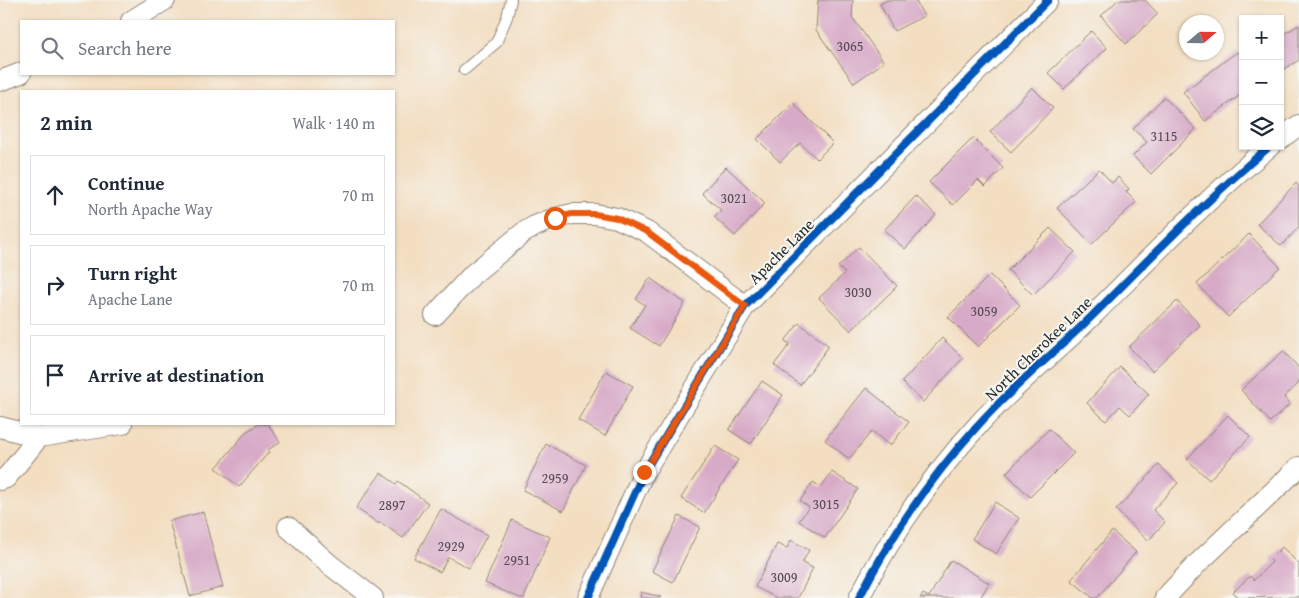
<!DOCTYPE html>
<html lang="en">
<head>
<meta charset="utf-8">
<style>
	body { margin:0; font-family:"Gentium Book Plus",serif; background:#f6f6f7; color:#1f2937 }
	.controls { position:absolute; right:15px; top:15px; display:grid; overflow:hidden; border-radius:0px; box-shadow:0 1px 4px #0004 }
	.controls button { width:45px; height:45px; display:grid; place-items:center; padding:0; border:0; border-bottom:1px solid #e0e1e3; background:#fff; color:#1f2937; font:25px sans-serif }
	.compass { position:absolute; left:1179px; top:15px; width:45px; height:45px; border-radius:50%; background:#fff; box-shadow:0 1px 4px #0004; rotate:70deg }
	.stop { position:absolute; width:15px; height:15px; margin:-11px; border:4px solid #ea580c; border-radius:50%; background:#fff }
	.stop.end { background:#ea580c; border-color:#fff; box-shadow:0 1px 5px #0008 }
	.list { margin:0; padding:0; list-style:none }
	h2 { display:flex; justify-content:space-between; align-items:center; height:65px; margin:0; padding:0 20px; font-size:21px }
	h2 small { font-size:16px; font-weight:400; color:#747a83 }
	.list li { display:grid; grid-template-columns:32px 1fr auto; gap:15px; align-items:center; box-sizing:border-box; height:80px; margin:0 10px 10px; padding:0 10px; border:1px solid #e0e1e3; border-radius:0px }
	.list b { display:block; font-size:19px; white-space:nowrap }
	.list p { margin:0; font-size:16px; white-space:nowrap; color:#747a83 }
	.list em { font-size:16px; font-style:normal; color:#747a83 }
	.icon { flex:none; width:28px; height:28px; fill:none; stroke:currentColor; stroke-width:2; stroke-linecap:round; stroke-linejoin:round }
	.map { position:relative; flex:none; width:1299px; height:598px; overflow:hidden }
	.search { position:absolute; background:#fff; box-shadow:0 1px 4px #0004; left:20px; top:20px; width:375px; height:55px; display:flex; align-items:center; gap:12px; box-sizing:border-box; padding:0 18px; border-radius:0px; color:#747a83; font-size:19px }
	.panel { position:absolute; background:#fff; box-shadow:0 1px 4px #0004; left:20px; top:90px; width:375px; height:335px; border-radius:0px }
	.map>svg:first-child { display:block }
</style>
</head>
<body>
<div class="map">
<svg width="1299" height="598" viewBox="0 0 1299 598">
	<rect width="100%" height="100%" fill="#f6f6f2"/>
	<filter id="ink" filterUnits="userSpaceOnUse"><feTurbulence type="fractalNoise" baseFrequency=".02" numOctaves="2"/><feDisplacementMap in="SourceGraphic" scale="10" xChannelSelector="R" yChannelSelector="G"/><feConvolveMatrix kernelMatrix="1 2 1 2 8 2 1 2 1" color-interpolation-filters="sRGB"/></filter>
	<filter id="wash" filterUnits="userSpaceOnUse"><feTurbulence type="fractalNoise" baseFrequency=".0096" numOctaves="4" result="noise"/><feDisplacementMap in="SourceGraphic" scale="20" xChannelSelector="R" yChannelSelector="G"/><feGaussianBlur stdDeviation="1.12" result="paint"/><feColorMatrix in="noise" values="0 0 0 0 0 0 0 0 0 0 0 0 0 0 0 0 0 1.4 0 .05"/><feComposite in="paint" operator="in"/></filter>
	<g filter="url(#wash)">
		<rect width="100%" height="100%" fill="#f3dec1"/>
		<g id="blocks">
			<!-- building -->
			<g fill="#d7aac7">
				<polygon points="818,0 853,0 852,17 884,62 854,83 816,30"/>
				<polygon points="887,0 915,0 924,16 894,31 880,4"/>
				<polygon points="1118,0 1145,0 1158,14 1126,44 1101,16"/>
				<polygon points="1299,25 1299,60 1281,71 1280,36"/>
				<polygon points="1091,31 1107,48 1064,89 1048,73"/>
				<polygon points="1237,52 1243,60 1243,93 1205,121 1183,92"/>
				<polygon points="1032,87 1053,108 1011,152 990,132"/>
				<polygon points="1164,97 1196,129 1151,174 1133,156 1147,142 1133,129"/>
				<polygon points="793,103 833,143 817,159 800,143 780,162 757,139"/>
				<polygon points="973,138 1003,168 985,187 978,180 953,205 929,182"/>
				<polygon points="726,167 765,203 735,236 714,217 721,210 702,193"/>
				<polygon points="1099,169 1112,183 1118,177 1129,189 1126,192 1136,202 1092,244 1057,208"/>
				<polygon points="1296,183 1299,186 1299,227 1281,246 1257,224"/>
				<polygon points="916,196 936,215 905,249 884,230"/>
				<polygon points="1050,228 1075,252 1033,295 1008,270"/>
				<polygon points="1249,234 1280,267 1228,317 1197,284"/>
				<polygon points="859,247 897,286 851,331 819,298 845,273 838,267"/>
				<polygon points="990,275 1020,305 978,347 948,317"/>
				<polygon points="650,278 685,303 659,346 630,328 645,305 636,299"/>
				<polygon points="1177,301 1200,325 1152,371 1129,347"/>
				<polygon points="799,323 829,346 800,385 774,365 790,344 785,341"/>
				<polygon points="942,338 963,358 923,402 902,382"/>
				<polygon points="1283,351 1299,368 1299,383 1284,397 1290,404 1270,422 1241,390"/>
				<polygon points="1120,367 1149,394 1130,415 1120,406 1106,421 1087,403"/>
				<polygon points="606,371 633,386 605,436 578,420"/>
				<polygon points="762,381 783,395 751,444 729,430"/>
				<polygon points="866,388 909,422 890,446 872,431 849,459 825,440"/>
				<polygon points="1228,415 1250,437 1209,480 1187,459"/>
				<polygon points="259,424 268,424 280,442 268,450 269,452 239,487 216,468 246,432"/>
				<polygon points="1049,429 1074,453 1030,497 1006,473"/>
				<polygon points="546,444 586,465 563,511 523,490"/>
				<polygon points="715,446 738,460 704,513 681,498"/>
				<polygon points="1159,465 1178,483 1153,510 1165,522 1148,541 1116,510"/>
				<polygon points="832,472 858,489 825,538 799,521 809,507 800,501 813,482 821,487"/>
				<polygon points="381,473 396,484 398,481 428,503 403,538 380,522 379,524 356,508"/>
				<polygon points="995,502 1019,518 996,554 972,539"/>
				<polygon points="441,509 487,535 469,568 448,557 440,572 414,558"/>
				<polygon points="203,512 223,587 190,596 169,521"/>
				<polygon points="679,516 700,527 673,582 652,571"/>
				<polygon points="512,520 550,537 524,598 520,598 485,583"/>
				<polygon points="1112,531 1136,552 1097,598 1093,598 1071,580"/>
				<polygon points="791,540 809,550 802,563 813,568 798,598 777,598 755,587 777,544 787,548"/>
				<polygon points="1282,547 1299,564 1299,597 1239,598 1233,592 1250,576 1254,580 1272,562 1270,559"/>
				<polygon points="951,560 989,583 980,598 920,598 923,594 929,597"/>
				<polygon points="641,592 661,597 660,598 640,598"/>
			</g>
		</g>
	</g>
	<g filter="url(#ink)">
		<use href="#blocks" fill-opacity="0" stroke="#8f8476" stroke-width="1"/>
		<g fill="none" stroke-linecap="round" stroke-linejoin="round">
			<defs>
				<polyline id="service" points="464,70 496,43 507,17 511,0"/>
				<g id="minor">
					<polyline points="131,21 165,0"/>
					<polyline points="0,81 21,73"/>
					<polyline points="1280,139 1299,125"/>
					<polyline points="435,315 473,274 523,233 535,226 555,218 572,214 595,214 617,218 647,232 745,306"/>
					<polyline points="0,427 39,437"/>
					<polyline points="0,480 6,478 39,437 122,424"/>
					<polyline points="288,527 329,564 373,598"/>
					<polyline points="588,598 644,472 745,306 1048,0"/>
					<path d="M859 598C891 535 932 476 979 424 1014 385 1055 353 1092 316 1150 258 1207 199 1270 146"/>
					<polyline points="1165,598 1196,565 1299,467"/>
				</g>
			</defs>
			<!-- service casing -->
			<use href="#service" stroke="#8f8476" stroke-width="12"/>
			<!-- minor casing -->
			<use href="#minor" stroke="#8f8476" stroke-width="22"/>
			<!-- service -->
			<use href="#service" stroke="#fff" stroke-width="10"/>
			<!-- minor -->
			<use href="#minor" stroke="#fff" stroke-width="20"/>
			<defs>
				<g id="cycleway">
					<polyline points="588,598 644,472 745,306 1048,0"/>
					<path d="M859 598C891 535 932 476 979 424 1014 385 1055 353 1092 316 1150 258 1207 199 1270 146"/>
				</g>
			</defs>
			<!-- cycleway casing -->
			<use href="#cycleway" stroke="#f6f6f2" stroke-width="11"/>
			<!-- cycleway -->
			<use href="#cycleway" stroke="#0057b8" stroke-width="8"/>
		</g>
	</g>
	<g fill="none" stroke-linecap="round" stroke-linejoin="round" filter="url(#ink)">
		<!-- route -->
		<polyline stroke="#ea580c" stroke-width="6" points="555,218 572,214 595,214 617,218 647,232 745,306 644,472"/>
	</g>
	<g text-anchor="middle" dominant-baseline="central" stroke-width="4" stroke-linejoin="round" paint-order="stroke">
		<!-- number labels -->
		<g font-size="14" fill="#564b52">
			<text x="850" y="46">3065</text>
			<text x="1164" y="136">3115</text>
			<text x="734" y="198">3021</text>
			<text x="858" y="292">3030</text>
			<text x="984" y="311">3059</text>
			<text x="555" y="478">2959</text>
			<text x="826" y="504">3015</text>
			<text x="392" y="505">2897</text>
			<text x="451" y="546">2929</text>
			<text x="517" y="560">2951</text>
			<text x="784" y="577">3009</text>
		</g>
		<!-- street labels -->
		<g font-size="16" fill="#2b2b2b" stroke="#f6f6f2">
			<text transform="translate(781 251) rotate(-45)">Apache Lane</text>
			<text transform="translate(1038 348) rotate(-44)">North Cherokee Lane</text>
		</g>
	</g>
</svg>
<div class="controls">
<button>+</button>
<button>−</button>
<button><svg class="icon" aria-label="layers" viewBox="0 0 24 24"><path d="M12 4l9 5-9 5-9-5zM3 14l9 5 9-5"/></svg></button>
</div>
<svg class="compass" viewBox="-18 -18 36 36"><path d="M0-13l5 13h-10z" fill="#e53935"/><path d="M0 13l5-13h-10z" fill="#747a83"/></svg>
<div class="stop" style="left:555px;top:218px"></div>
<div class="stop end" style="left:644px;top:472px"></div>
<div class="search"><svg class="icon" aria-label="search" viewBox="0 0 24 24"><circle cx="10" cy="10" r="6"/><path d="M15 15l6 6"/></svg>Search here</div>
<section class="panel">
<h2>2 min<small>Walk · 140 m</small></h2>
<ul class="list">
<li><svg class="icon" aria-label="ahead" viewBox="0 0 24 24"><path d="M12 20V5M6 11l6-6 6 6"/></svg><div><b>Continue</b><p>North Apache Way</p></div><em>70 m</em></li>
<li><svg class="icon" aria-label="right" viewBox="0 0 24 24"><path d="M7 20v-9h11M14 6l5 5-5 5"/></svg><div><b>Turn right</b><p>Apache Lane</p></div><em>70 m</em></li>
<li><svg class="icon" aria-label="arrive" viewBox="0 0 24 24"><path d="M6 21V4h12l-3 4 3 4H6"/></svg><div><b>Arrive at destination</b></div></li>
</ul>
</section>
</div>
</body>
</html>
